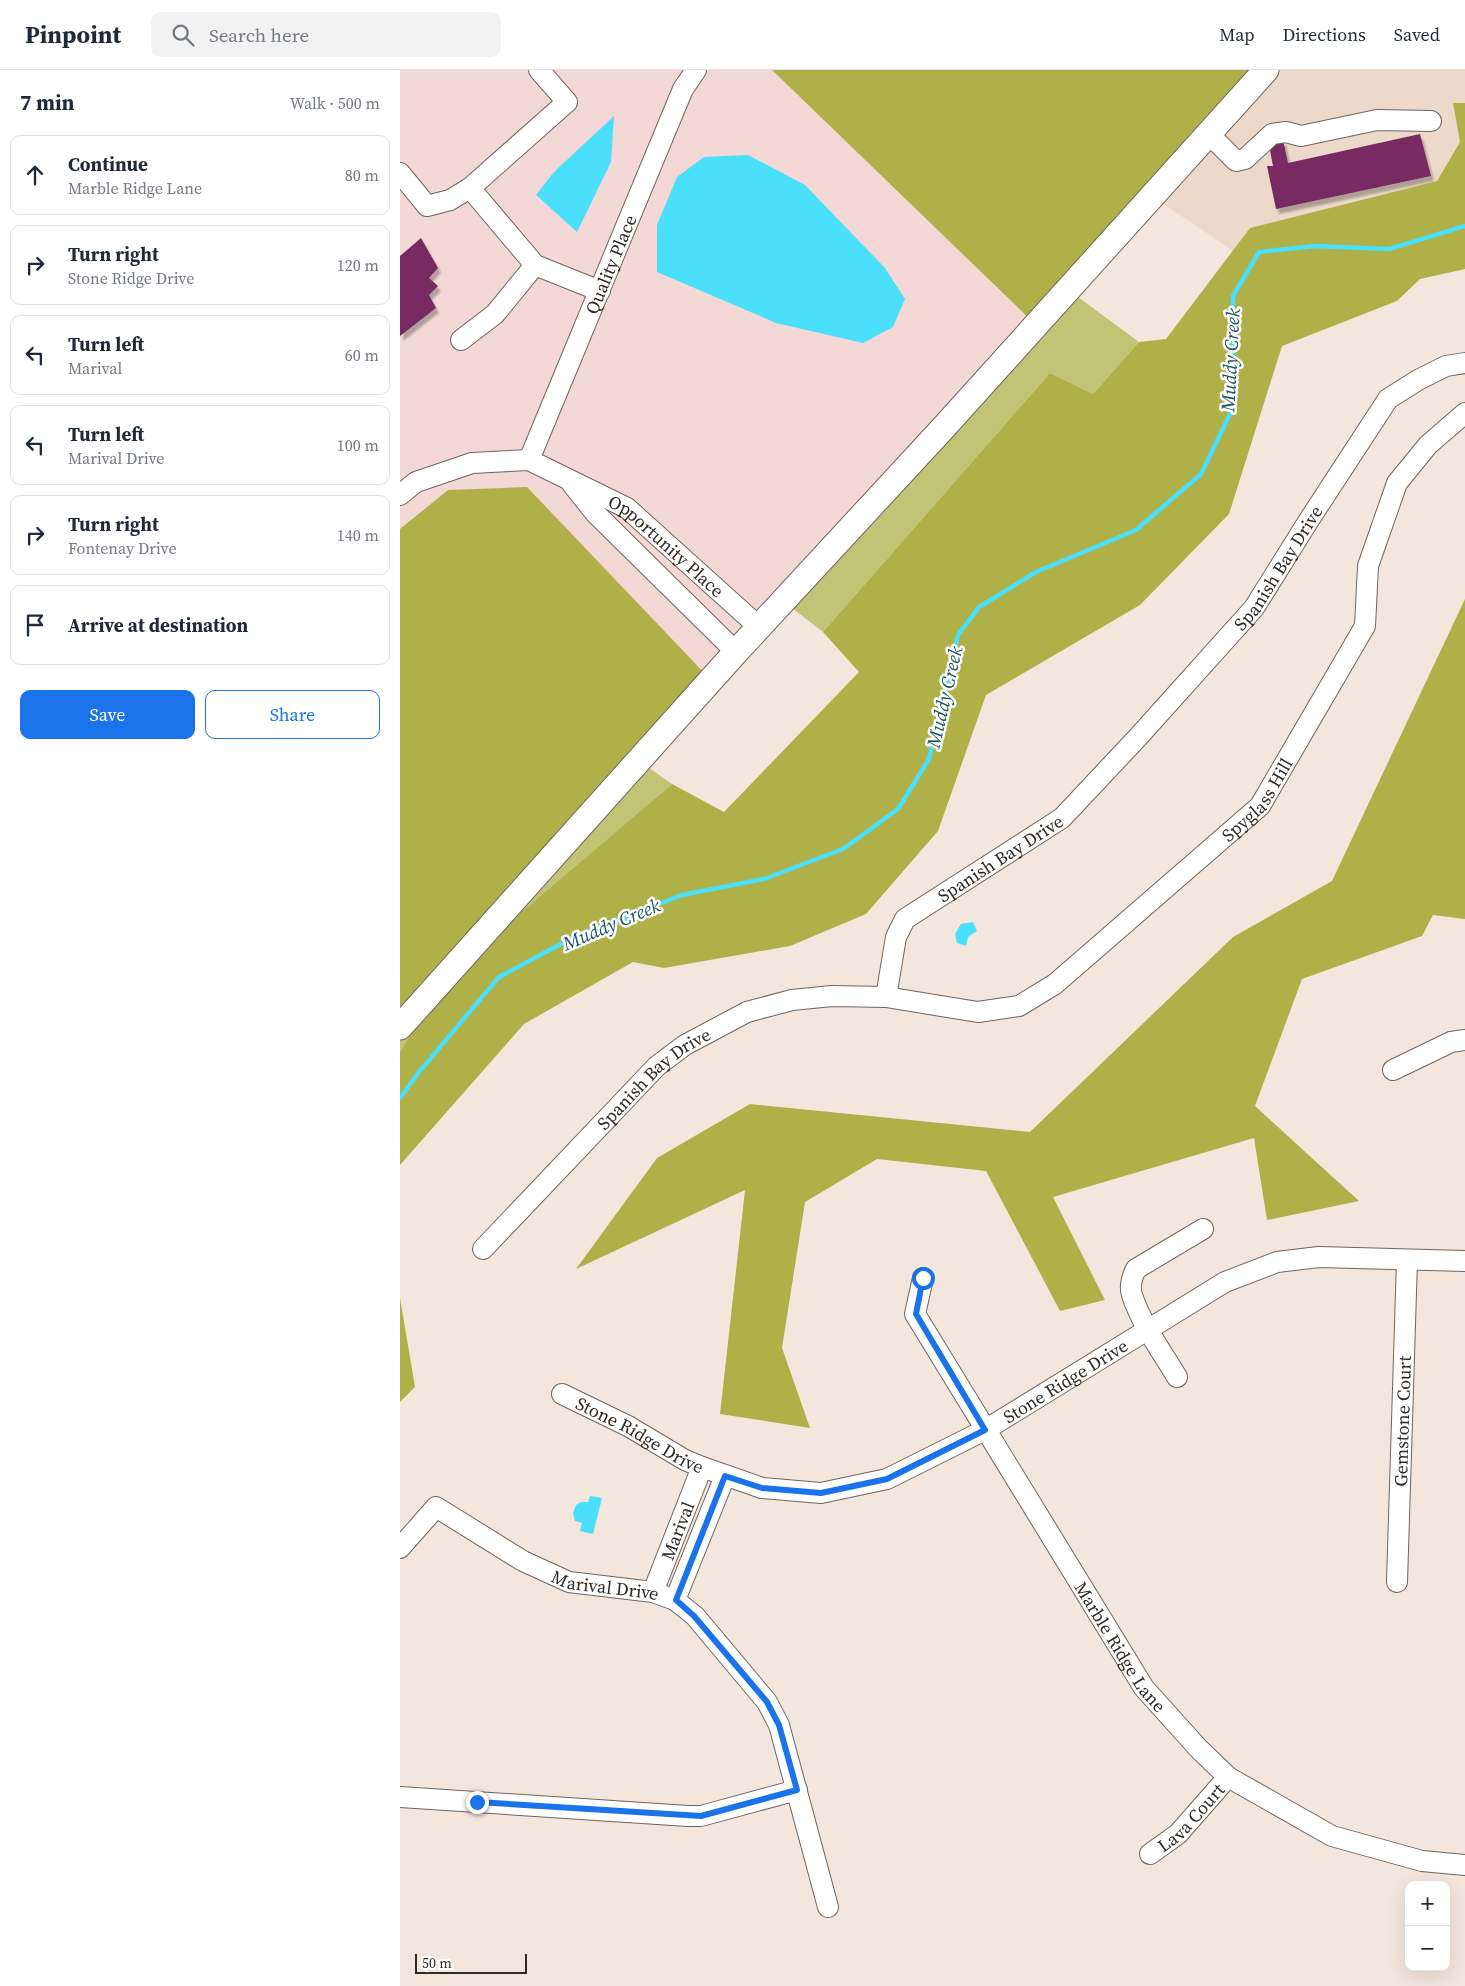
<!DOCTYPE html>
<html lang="en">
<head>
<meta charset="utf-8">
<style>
	body { margin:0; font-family:"Source Serif 4",serif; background:#f2f2f3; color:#1f2937 }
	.controls { position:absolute; right:15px; bottom:15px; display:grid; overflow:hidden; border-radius:10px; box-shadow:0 5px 20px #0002 }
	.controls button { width:45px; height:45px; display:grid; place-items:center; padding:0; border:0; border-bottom:1px solid #e0e1e3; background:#fff; color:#1f2937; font:25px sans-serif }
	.scale { position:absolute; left:15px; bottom:12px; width:112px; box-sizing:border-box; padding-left:5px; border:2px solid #2e2a26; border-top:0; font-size:14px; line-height:18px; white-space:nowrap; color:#2e2a26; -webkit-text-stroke:4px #fff; paint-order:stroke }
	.stop { position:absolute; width:15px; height:15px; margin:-11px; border:4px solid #1a73e8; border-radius:50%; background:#fff }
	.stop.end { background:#1a73e8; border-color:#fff; box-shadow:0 1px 5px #0008 }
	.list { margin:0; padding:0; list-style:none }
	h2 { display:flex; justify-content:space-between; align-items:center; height:65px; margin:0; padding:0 20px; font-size:21px }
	h2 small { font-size:16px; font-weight:400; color:#747a83 }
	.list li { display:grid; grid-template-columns:32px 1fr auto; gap:15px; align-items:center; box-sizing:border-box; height:80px; margin:0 10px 10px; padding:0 10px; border:1px solid #e0e1e3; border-radius:10px }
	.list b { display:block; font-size:19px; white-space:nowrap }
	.list p { margin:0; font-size:16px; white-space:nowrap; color:#747a83 }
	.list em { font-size:16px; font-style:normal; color:#747a83 }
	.actions { display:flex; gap:10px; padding:15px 20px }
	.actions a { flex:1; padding:11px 0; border:1px solid #1a73e8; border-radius:10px; text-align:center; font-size:18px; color:#1a73e8 }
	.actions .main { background:#1a73e8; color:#fff }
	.icon { flex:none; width:28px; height:28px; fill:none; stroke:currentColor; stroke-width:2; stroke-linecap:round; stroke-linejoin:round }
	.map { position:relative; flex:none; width:1065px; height:1916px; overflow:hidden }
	header { display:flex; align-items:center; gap:30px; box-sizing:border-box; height:70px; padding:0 25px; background:#fff; border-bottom:1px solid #e0e1e3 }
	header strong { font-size:24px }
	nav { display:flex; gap:28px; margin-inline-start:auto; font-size:18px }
	.search { width:350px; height:45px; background:#f2f2f3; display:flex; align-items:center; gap:12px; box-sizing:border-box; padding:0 18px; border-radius:10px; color:#747a83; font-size:19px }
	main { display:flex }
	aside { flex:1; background:#fff }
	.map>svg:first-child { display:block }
</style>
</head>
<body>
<header>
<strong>Pinpoint</strong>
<div class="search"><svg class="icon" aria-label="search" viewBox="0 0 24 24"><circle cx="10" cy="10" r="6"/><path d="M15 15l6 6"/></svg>Search here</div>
<nav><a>Map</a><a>Directions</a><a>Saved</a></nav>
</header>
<main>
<aside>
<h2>7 min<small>Walk · 500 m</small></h2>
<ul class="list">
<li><svg class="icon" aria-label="ahead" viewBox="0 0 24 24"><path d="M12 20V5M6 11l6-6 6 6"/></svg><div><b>Continue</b><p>Marble Ridge Lane</p></div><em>80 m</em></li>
<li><svg class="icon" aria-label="right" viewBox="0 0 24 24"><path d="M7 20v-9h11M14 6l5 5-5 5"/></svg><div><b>Turn right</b><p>Stone Ridge Drive</p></div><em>120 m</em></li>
<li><svg class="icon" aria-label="left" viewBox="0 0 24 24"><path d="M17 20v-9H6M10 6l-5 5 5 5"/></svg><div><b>Turn left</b><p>Marival</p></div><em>60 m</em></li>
<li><svg class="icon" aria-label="left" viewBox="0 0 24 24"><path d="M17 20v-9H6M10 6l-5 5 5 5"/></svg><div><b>Turn left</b><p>Marival Drive</p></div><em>100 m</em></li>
<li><svg class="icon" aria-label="right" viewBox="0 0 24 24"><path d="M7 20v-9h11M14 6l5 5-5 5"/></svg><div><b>Turn right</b><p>Fontenay Drive</p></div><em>140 m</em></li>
<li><svg class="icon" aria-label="arrive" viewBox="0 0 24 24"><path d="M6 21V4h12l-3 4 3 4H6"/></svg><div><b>Arrive at destination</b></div></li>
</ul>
<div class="actions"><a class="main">Save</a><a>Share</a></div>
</aside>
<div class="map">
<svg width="1065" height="1916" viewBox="0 0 1065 1916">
	<defs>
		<filter id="shadow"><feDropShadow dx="3" dy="5" stdDeviation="1" flood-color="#0004"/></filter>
	</defs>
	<rect width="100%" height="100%" fill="#f3e6dd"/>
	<!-- built -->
	<polygon fill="#ecd9ca" points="866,0 1065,0 1065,33 1053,33 1060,72 1037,111 851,158 833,181 752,126"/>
	<!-- industrial -->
	<polygon fill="#f3d8d6" points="0,0 372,0 635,254 311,610 0,459"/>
	<!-- green -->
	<g fill="#c1c474">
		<polygon points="667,219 739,272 693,324 650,303 423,562 383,531"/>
		<polygon points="239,691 272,714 42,910 0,982 0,957"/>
	</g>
	<!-- forest -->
	<g fill="#afb148">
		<polygon points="372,0 866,0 635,254"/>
		<polygon points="1053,33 1065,33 1065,199 1020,209 997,231 882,276 829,444 740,535 586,625 538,761 466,844 390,876 264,898 233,892 124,954 0,1095 0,982 41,912 0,956 0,459 48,420 127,417 311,610 45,907 272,714 324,742 459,602 423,562 650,303 693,324 739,272 766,269 850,158 1037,111 1060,72"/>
		<polygon points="1065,529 1065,849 1033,845 1022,866 902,909 855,1036 959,1131 867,1150 854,1068 653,1127 705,1230 660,1241 586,1101 477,1089 405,1132 382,1278 410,1358 320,1344 345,1120 176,1199 257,1088 350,1034 630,1062 833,867 932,811"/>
		<polygon points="0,1228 15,1317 0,1332"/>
	</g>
	<!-- water -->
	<g fill="#4adffa">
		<polygon points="214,46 211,92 177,162 136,125 154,102"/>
		<polygon points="348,85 405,115 485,198 505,229 493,257 463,273 376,253 257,202 257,155 277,107 304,87"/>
		<polygon points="573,852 577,861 568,867 566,876 557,873 555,864 561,854"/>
		<polygon points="190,1426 202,1428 193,1464 180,1461 182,1453 175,1451 173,1443 176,1435 181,1432 188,1432"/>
	</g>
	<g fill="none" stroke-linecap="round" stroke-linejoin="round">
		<!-- stream -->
		<polyline stroke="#4adffa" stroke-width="4.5" points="0,1028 19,1002 99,907 176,866 282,825 364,809 443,779 498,739 529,689 558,565 579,537 636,502 736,460 801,404 830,344 833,284 833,226 859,182 915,176 989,179 1065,156"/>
	</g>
	<!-- building -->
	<g fill="#782b62" filter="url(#shadow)">
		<polygon points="1020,64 1031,106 876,139 867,96 873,96 869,75 883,70 888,93"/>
		<polygon points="21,168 38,198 29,208 38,216 29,225 36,238 0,266 0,186"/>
	</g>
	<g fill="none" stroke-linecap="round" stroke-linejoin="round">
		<defs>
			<g id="minor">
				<polyline points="808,63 836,91 845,89 872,64 886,62 901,66 977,50 1031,51"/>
				<polyline points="0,103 27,136 50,130 70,118 167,32 139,0"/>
				<polyline points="70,118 135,195 200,221"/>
				<polyline points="61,270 95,244 135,195"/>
				<path id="s1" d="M129 390 283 19 296 0"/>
				<polyline points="172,414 196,444 336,582"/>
				<path id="s2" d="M0 425 16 412 72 393 129 390 227 438 359 557"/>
				<path id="s3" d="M486 927 496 867 505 849 662 748 739 666 854 538 909 450 988 329 1018 310 1046 296 1065 293"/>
				<polyline points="993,1000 1051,972 1065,970"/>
				<path id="s4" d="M83 1179 257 996 285 975 347 942 392 930 432 926 486 927 578 942 619 936 655 914 860 736 965 556 968 496 997 413 1028 375 1065 343"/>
				<path id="s5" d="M523 1208 515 1244 744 1618 799 1679 828 1707 932 1766 1022 1791 1065 1795"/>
				<path d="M777 1307C762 1282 741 1253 732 1225 729 1216 732 1207 736 1199L803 1159"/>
				<path id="s6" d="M162 1324 228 1356 285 1390 302 1397 362 1418 421 1423 487 1409 585 1360 825 1212 877 1192 919 1187 1065 1191"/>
				<path id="s7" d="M0 1478 36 1437 123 1491 169 1512 253 1522 275 1530 295 1546 367 1632 379 1655 428 1837"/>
				<path id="s8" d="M997 1512 1007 1190"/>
				<path id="s9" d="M253 1522 302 1397"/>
				<polyline points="275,1530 325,1406"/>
				<polyline points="0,1727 288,1746 301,1746 397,1720"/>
				<path id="s10" d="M750 1784 778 1764 828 1707"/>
			</g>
			<polyline id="major" points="0,957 336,582 545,356 866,0"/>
		</defs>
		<!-- minor casing -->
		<use href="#minor" stroke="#70655d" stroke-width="22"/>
		<!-- major casing -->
		<use href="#major" stroke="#70655d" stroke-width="27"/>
		<!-- minor -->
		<use href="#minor" stroke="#fff" stroke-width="20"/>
		<!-- major -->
		<use href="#major" stroke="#fff" stroke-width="25"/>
	</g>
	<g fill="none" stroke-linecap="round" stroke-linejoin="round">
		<!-- route -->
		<polyline stroke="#1a73e8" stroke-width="6" points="77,1732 301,1746 397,1720 379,1655 367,1632 294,1546 276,1530 325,1406 362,1418 421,1423 487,1409 585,1360 516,1244 523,1208"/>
	</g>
	<g text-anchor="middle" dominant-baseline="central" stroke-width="5" stroke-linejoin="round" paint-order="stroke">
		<!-- street labels -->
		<g font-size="18" fill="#2e2a26" stroke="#fff">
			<text stroke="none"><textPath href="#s1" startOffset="212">Quality Place</textPath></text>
			<text stroke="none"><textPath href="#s2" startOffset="300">Opportunity Place</textPath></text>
			<text stroke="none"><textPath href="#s3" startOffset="599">Spanish Bay Drive</textPath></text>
			<text stroke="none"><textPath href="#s4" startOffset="950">Spyglass Hill</textPath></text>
			<text stroke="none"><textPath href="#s3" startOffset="194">Spanish Bay Drive</textPath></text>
			<text stroke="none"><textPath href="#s4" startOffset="242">Spanish Bay Drive</textPath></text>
			<text stroke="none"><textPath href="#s6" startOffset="552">Stone Ridge Drive</textPath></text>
			<text stroke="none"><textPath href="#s8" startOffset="161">Gemstone Court</textPath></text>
			<text stroke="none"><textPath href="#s6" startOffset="88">Stone Ridge Drive</textPath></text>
			<text stroke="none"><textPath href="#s9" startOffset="66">Marival</textPath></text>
			<text stroke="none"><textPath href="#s7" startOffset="244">Marival Drive</textPath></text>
			<text stroke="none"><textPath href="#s5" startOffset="428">Marble Ridge Lane</textPath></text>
			<text stroke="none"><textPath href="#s10" startOffset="55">Lava Court</textPath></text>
		</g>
		<!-- water labels -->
		<g font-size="19" font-style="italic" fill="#185560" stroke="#fff">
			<text transform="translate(830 290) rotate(-87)">Muddy Creek</text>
			<text transform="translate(544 627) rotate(-77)">Muddy Creek</text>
			<text transform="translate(211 854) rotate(-23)">Muddy Creek</text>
		</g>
	</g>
</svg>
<div class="controls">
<button>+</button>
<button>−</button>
</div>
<div class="scale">50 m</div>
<div class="stop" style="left:523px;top:1208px"></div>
<div class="stop end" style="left:77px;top:1732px"></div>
</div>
</main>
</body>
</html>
